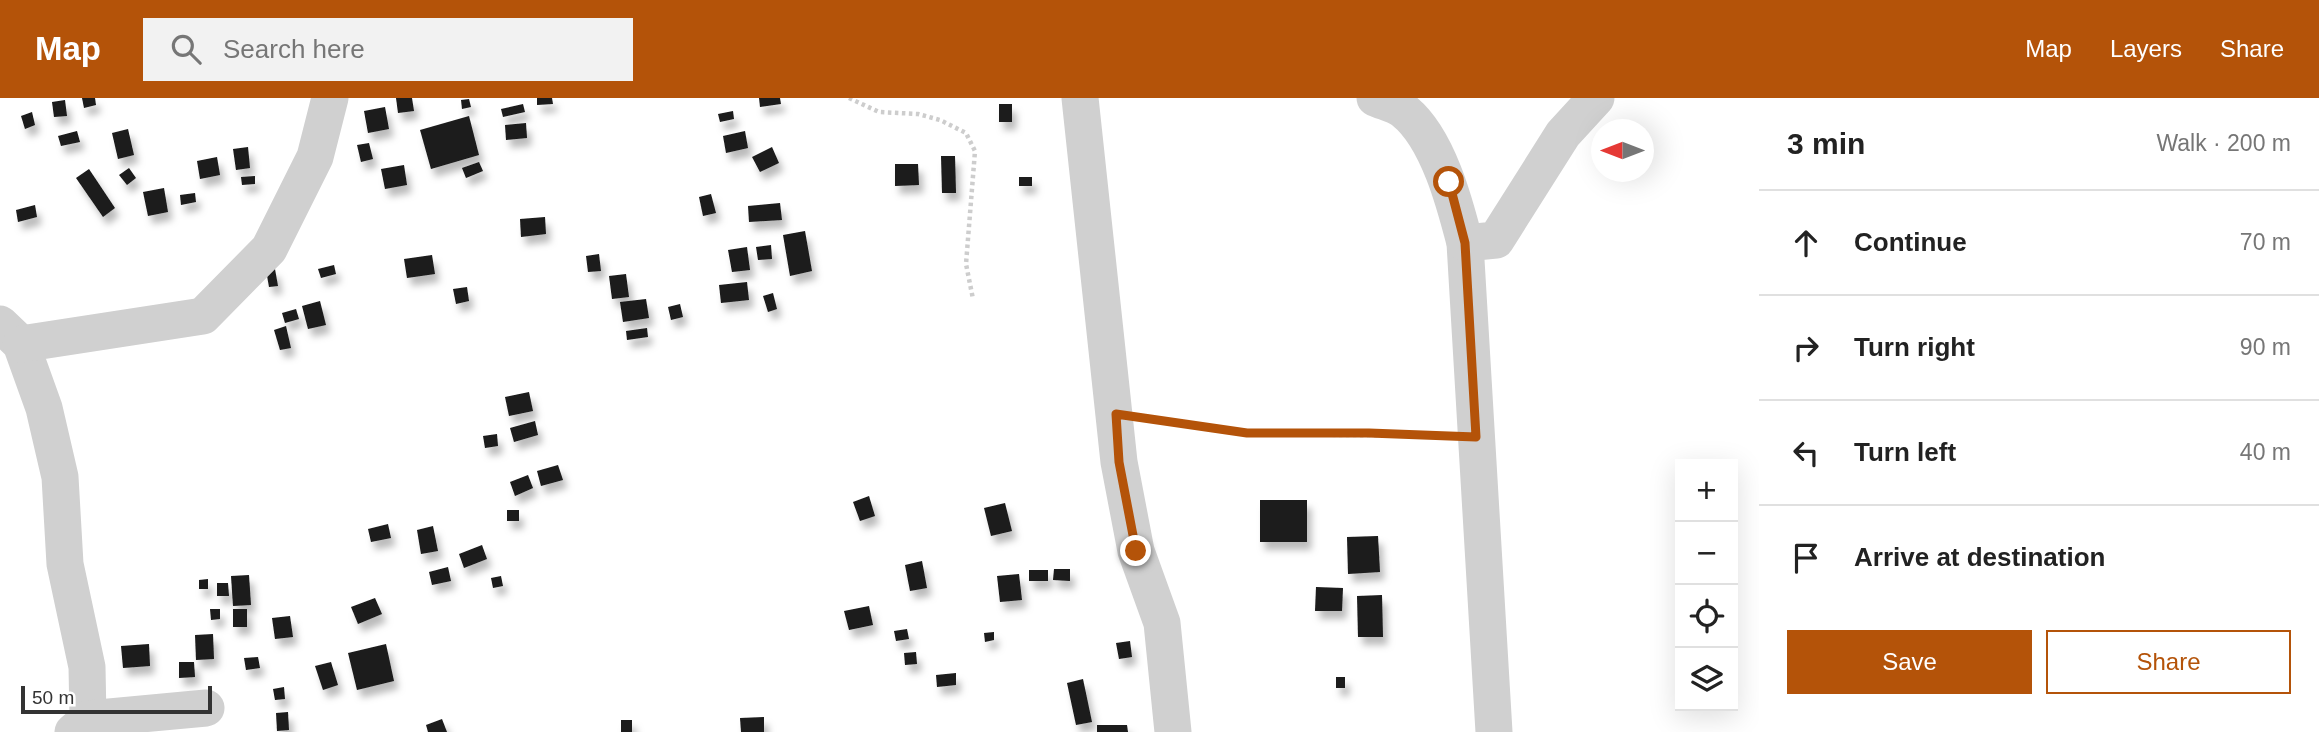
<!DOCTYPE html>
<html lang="en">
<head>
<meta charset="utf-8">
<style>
	body { margin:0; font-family:Helvetica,sans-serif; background:#f2f2f2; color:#222 }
	.controls { position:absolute; right:21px; bottom:21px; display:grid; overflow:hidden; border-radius:0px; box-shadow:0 7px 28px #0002 }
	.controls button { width:63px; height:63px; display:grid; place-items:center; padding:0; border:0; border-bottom:2px solid #e0e0e0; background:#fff; color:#222; font:35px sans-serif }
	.compass { position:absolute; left:1591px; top:21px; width:63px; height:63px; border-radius:50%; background:#fff; box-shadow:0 7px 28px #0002; rotate:270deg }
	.scale { position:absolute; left:21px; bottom:18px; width:191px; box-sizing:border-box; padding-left:7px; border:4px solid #333; border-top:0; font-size:19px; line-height:24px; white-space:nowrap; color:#333; -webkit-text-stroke:5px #fff; paint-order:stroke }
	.stop { position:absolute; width:21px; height:21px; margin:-16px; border:5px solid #b45309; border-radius:50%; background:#fff }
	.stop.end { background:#b45309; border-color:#fff; box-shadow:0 2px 7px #0008 }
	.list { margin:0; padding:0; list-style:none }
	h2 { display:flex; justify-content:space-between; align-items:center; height:91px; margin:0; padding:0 28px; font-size:30px }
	h2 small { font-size:23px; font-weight:400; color:#767676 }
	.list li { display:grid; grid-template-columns:46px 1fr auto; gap:21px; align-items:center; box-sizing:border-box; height:105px; padding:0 28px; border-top:2px solid #e0e0e0 }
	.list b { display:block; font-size:26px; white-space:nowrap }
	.list em { font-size:23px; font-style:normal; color:#767676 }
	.actions { display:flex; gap:14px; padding:21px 28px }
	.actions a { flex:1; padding:16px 0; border:2px solid #b45309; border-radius:0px; text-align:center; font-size:24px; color:#b45309 }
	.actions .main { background:#b45309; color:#fff }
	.icon { flex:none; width:38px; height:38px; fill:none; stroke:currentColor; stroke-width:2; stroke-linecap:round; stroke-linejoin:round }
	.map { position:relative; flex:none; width:1759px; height:634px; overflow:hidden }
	header { display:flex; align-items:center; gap:42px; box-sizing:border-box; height:98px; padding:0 35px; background:#b45309; color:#fff }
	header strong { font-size:33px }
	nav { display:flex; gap:38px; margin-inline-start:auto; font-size:24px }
	.search { width:490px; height:63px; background:#f2f2f2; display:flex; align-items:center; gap:18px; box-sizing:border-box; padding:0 24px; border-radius:0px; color:#767676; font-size:26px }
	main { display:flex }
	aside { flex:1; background:#fff }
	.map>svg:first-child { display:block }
</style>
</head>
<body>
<header>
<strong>Map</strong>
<div class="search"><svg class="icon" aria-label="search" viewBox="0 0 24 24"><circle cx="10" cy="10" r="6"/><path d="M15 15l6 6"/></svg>Search here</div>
<nav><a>Map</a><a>Layers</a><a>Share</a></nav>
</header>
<main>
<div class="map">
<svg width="1759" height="634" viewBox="0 0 1759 634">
	<defs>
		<filter id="shadow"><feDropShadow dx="4.5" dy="8" stdDeviation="3.5" flood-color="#0004"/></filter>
	</defs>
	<rect width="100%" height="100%" fill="#fff"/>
	<!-- building -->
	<g fill="#1a1a1a" filter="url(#shadow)">
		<polygon points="82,0 95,0 96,7 84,10"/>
		<polygon points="396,0 412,0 414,13 398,15"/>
		<polygon points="537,0 552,0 553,6 537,7"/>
		<polygon points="759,0 780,0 781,6 760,9"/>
		<polygon points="469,1 471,9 462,11 461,2"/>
		<polygon points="65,2 67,18 54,19 52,4"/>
		<polygon points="523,6 525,14 503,19 501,11"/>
		<rect x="999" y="6" width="13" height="18"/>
		<polygon points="385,9 389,31 368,35 364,13"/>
		<polygon points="733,13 734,21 720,24 718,16"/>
		<polygon points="32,14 35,27 25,31 21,18"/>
		<polygon points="469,18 479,57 431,71 420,32"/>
		<polygon points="526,25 527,40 506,42 505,27"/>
		<polygon points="128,31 134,57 118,61 112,35"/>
		<polygon points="77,33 80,44 61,48 58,38"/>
		<polygon points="745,33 748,50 726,55 723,38"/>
		<polygon points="369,45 373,61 361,64 357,47"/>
		<polygon points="248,49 250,70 236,72 233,51"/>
		<polygon points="772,49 779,65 760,74 752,59"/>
		<polygon points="941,58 955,58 956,95 942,95"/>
		<polygon points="217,59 220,77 200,81 197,63"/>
		<polygon points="479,64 483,73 466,80 462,70"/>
		<polygon points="895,66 918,66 919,87 895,88"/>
		<polygon points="404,67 407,87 385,91 381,71"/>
		<polygon points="129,70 136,80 127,87 119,77"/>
		<polygon points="89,71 115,110 103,119 76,80"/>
		<polygon points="255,78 255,86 242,87 241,79"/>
		<rect x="1019" y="79" width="13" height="9"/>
		<polygon points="164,90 168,114 148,118 143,94"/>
		<polygon points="195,95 196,104 181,107 180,97"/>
		<polygon points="711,96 716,115 703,118 699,99"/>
		<polygon points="780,105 782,122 749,124 748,108"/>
		<polygon points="35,107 37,119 18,124 16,112"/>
		<polygon points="545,119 546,136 521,139 520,121"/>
		<polygon points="805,133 812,173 790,178 783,137"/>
		<polygon points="771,147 772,161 758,162 756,149"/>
		<polygon points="747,149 750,172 732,174 728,152"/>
		<polygon points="599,156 601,173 588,174 586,158"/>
		<polygon points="432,157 435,176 407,180 404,161"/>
		<polygon points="334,167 336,176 321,180 318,171"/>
		<polygon points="275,171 278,188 269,189 266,172"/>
		<polygon points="626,176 629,199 612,201 609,178"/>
		<polygon points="747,184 749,202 721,205 719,187"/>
		<polygon points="467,189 469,203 456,206 453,191"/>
		<polygon points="773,195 777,211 768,214 763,198"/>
		<polygon points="646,201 649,220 623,224 620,204"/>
		<polygon points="320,203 326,227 308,231 302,208"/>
		<polygon points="680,206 683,219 671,222 668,209"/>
		<polygon points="296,211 299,221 285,225 282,215"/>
		<polygon points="286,228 291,250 280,252 274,232"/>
		<polygon points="647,230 648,239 627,242 626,233"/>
		<polygon points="529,294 533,313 509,318 505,299"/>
		<polygon points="535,323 538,337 514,344 510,330"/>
		<polygon points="497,336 498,348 485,350 483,338"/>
		<polygon points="558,367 563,382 541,388 537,373"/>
		<polygon points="528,377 533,390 515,398 510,384"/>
		<polygon points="869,398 875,418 860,423 853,404"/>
		<rect x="1260" y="402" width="47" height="42"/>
		<polygon points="1005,405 1012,433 991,438 984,410"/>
		<rect x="507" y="412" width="12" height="11"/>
		<polygon points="388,426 391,440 371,444 368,431"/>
		<polygon points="433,428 438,453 421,456 417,432"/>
		<polygon points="1378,438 1380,474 1348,476 1347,439"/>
		<polygon points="482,447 487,461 464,470 459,456"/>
		<polygon points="922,463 927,490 910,493 905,467"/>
		<polygon points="448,469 451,483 432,487 429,474"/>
		<polygon points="1054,471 1070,471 1070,483 1053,482"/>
		<rect x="1029" y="472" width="19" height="11"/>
		<polygon points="1019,476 1022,502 1000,504 997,478"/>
		<polygon points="249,477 251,507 233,508 231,478"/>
		<polygon points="501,478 503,488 493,490 491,480"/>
		<polygon points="208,481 208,491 199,491 199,482"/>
		<polygon points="217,485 228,485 229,498 217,498"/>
		<polygon points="1316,489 1343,490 1342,513 1315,513"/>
		<polygon points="1382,497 1383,539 1358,539 1357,498"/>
		<polygon points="375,500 382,516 358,526 351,509"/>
		<polygon points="869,508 873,527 849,532 844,513"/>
		<polygon points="210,511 220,511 220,521 211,522"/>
		<rect x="233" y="511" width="14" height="18"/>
		<polygon points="290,518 293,539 275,541 272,520"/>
		<polygon points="907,531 909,541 896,543 894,533"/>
		<polygon points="994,534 994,542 985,544 984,535"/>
		<polygon points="213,536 214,561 196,562 195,537"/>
		<polygon points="1130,543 1132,559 1119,561 1116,545"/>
		<polygon points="149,546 150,568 123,570 121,548"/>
		<polygon points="386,546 394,583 357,592 348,555"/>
		<polygon points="916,554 917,566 905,567 904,555"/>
		<polygon points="258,559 260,570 246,572 244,560"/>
		<polygon points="179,564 194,564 195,579 179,580"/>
		<polygon points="331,564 338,587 323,592 315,568"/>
		<polygon points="956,575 956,587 937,589 936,577"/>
		<rect x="1336" y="579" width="9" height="11"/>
		<polygon points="1083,581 1092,624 1076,627 1067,585"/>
		<polygon points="284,589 285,601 275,602 273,591"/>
		<polygon points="288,614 289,632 277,633 276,615"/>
		<polygon points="764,619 764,634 741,634 740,620"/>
		<polygon points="442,621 447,634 428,634 426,627"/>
		<rect x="621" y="622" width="11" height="12"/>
		<polygon points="1097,627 1127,627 1128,634 1097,634"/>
	</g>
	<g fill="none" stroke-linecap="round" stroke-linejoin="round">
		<!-- path -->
		<g stroke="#cdcdcd" stroke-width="4.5" stroke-dasharray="3.5 3.5" stroke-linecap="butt">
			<polyline points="849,0 879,14 918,16 940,22 966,35 975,53 966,166 973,201"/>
			<polyline points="1144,321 1247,336 1446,338"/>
		</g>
		<!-- minor -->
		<g stroke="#d0d0d0" stroke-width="37">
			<polyline points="1080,0 1119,364 1136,453 1162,525 1173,634"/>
			<path d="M1375 0C1384 4 1397 7 1404 13 1438 40 1455 106 1465 145L1494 634"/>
			<polyline points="1465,145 1496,142 1563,36 1596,0"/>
			<polyline points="0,226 21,246 44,310 60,379 65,466 87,569 88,621"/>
			<polyline points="21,246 203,218 269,151 315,59 330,0"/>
			<polyline points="73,634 88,621 206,610"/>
		</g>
	</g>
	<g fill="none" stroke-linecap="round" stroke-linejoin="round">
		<!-- route -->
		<polyline stroke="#b45309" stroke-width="9" points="1136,453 1119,364 1116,316 1247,335 1369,335 1476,339 1465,145 1449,84"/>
	</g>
</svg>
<div class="controls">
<button>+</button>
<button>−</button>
<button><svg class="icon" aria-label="locate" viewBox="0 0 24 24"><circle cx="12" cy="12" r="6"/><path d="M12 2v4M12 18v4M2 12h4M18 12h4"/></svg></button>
<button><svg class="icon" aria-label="layers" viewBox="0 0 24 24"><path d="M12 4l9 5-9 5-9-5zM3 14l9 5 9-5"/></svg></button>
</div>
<svg class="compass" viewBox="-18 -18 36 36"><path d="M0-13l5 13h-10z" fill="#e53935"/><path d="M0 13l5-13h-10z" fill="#767676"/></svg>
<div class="scale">50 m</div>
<div class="stop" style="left:1449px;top:84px"></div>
<div class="stop end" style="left:1136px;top:453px"></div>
</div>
<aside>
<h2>3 min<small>Walk · 200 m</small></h2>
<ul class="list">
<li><svg class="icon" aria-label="ahead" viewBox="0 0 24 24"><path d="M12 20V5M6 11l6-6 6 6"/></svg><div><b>Continue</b></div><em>70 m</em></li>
<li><svg class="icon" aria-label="right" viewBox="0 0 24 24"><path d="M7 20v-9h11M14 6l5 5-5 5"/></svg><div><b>Turn right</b></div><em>90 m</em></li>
<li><svg class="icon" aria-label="left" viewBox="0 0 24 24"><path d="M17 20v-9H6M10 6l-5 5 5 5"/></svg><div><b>Turn left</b></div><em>40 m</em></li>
<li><svg class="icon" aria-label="arrive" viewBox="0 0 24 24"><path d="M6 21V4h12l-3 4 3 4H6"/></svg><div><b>Arrive at destination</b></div></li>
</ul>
<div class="actions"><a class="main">Save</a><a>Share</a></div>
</aside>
</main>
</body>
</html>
